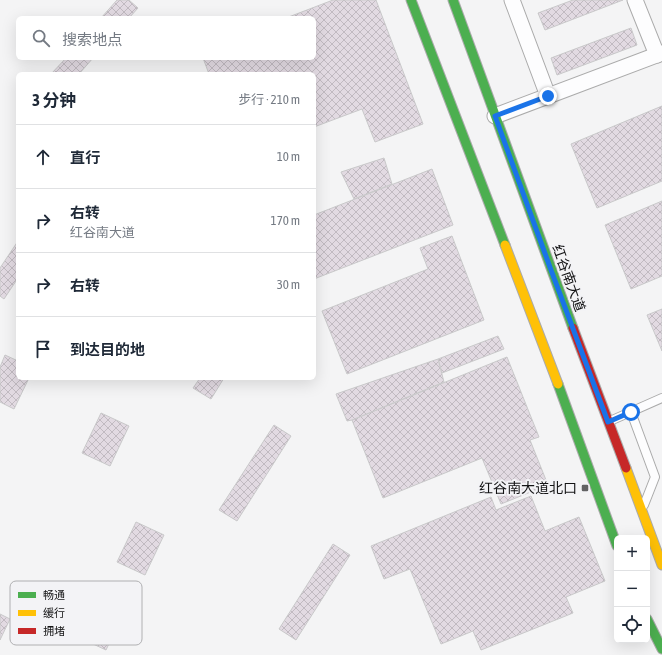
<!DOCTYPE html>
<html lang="zh">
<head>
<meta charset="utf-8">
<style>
	body { margin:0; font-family:"Asap Condensed","Noto Sans SC",sans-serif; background:#f2f2f3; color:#1f2937 }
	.controls { position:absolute; right:12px; bottom:12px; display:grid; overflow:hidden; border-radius:6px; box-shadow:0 4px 16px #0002 }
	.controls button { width:36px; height:36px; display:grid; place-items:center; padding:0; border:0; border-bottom:1px solid #e0e1e3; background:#fff; color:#1f2937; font:20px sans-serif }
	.stop { position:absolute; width:12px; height:12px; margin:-9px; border:3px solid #1a73e8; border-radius:50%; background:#fff }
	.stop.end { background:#1a73e8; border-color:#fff; box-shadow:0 1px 4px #0008 }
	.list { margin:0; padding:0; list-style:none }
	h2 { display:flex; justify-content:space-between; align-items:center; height:52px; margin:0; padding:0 16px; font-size:17px }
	h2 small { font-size:13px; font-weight:400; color:#747a83 }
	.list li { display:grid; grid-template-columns:26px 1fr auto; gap:12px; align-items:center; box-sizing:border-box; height:64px; padding:0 16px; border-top:1px solid #e0e1e3 }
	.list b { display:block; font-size:15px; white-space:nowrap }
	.list p { margin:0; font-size:13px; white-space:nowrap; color:#747a83 }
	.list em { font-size:13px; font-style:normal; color:#747a83 }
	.icon { flex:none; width:22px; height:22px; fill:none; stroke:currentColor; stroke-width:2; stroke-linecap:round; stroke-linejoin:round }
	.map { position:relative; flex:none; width:662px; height:655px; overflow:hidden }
	.search { position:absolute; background:#fff; box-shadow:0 4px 16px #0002; left:16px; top:16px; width:300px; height:44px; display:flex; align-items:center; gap:10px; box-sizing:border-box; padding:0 14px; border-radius:6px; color:#747a83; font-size:15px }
	.panel { position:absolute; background:#fff; box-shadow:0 4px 16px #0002; left:16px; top:72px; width:300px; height:308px; border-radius:6px }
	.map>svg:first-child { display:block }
</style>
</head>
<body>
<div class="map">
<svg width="662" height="655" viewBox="0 0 662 655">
	<defs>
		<pattern id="building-cross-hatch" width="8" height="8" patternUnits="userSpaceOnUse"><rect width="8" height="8" fill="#e2dae2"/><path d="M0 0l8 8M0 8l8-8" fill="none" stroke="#c1bac1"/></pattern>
	</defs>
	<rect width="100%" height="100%" fill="#f4f4f5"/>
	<!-- building -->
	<g fill="url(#building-cross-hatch)" stroke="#c9c9ca">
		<polygon points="117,0 129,0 138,8 129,18 101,18"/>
		<polygon points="333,0 376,0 423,124 375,142 362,109 314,127 314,74 209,74 203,58 314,58 314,18 286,18"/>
		<polygon points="573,0 623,0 545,30 538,13"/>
		<polygon points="631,28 637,45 557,75 551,58"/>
		<polygon points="66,58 93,58 79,74 51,74"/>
		<polygon points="662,106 662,181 597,208 571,144"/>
		<polygon points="384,158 392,184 354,199 341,172"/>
		<polygon points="432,169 453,225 314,279 314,215"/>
		<polygon points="662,201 662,276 631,289 605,225"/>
		<polygon points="452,236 484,320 347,374 322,311 428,269 420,248"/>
		<polygon points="18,241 18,278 4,299 0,296 0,268"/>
		<polygon points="662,309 662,351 647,315"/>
		<polygon points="498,336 504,349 442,373 438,359"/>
		<polygon points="5,355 18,361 18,378 29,378 14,409 0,402 0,367"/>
		<polygon points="507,357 539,437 530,440 548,485 501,504 482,458 383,498 352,420"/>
		<polygon points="438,359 444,382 352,420 347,421 336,394"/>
		<polygon points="200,378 224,378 211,399 193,388"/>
		<polygon points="101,413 129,426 110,466 82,453"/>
		<polygon points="274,425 291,436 237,521 219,510"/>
		<polygon points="531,496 545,531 579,517 605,581 566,597 573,613 481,650 473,631 441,644 410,569 384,579 371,546 491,497 496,510"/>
		<polygon points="136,522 164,535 145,575 117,562"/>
		<polygon points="333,544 350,555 296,640 279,629"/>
		<polygon points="97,597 125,610 106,650 78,637"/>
		<polygon points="0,614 10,619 0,640"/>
	</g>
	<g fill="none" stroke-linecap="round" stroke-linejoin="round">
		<defs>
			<g id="lane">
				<polyline points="631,412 655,477 644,505"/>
				<polyline points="610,421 662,398"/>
			</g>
			<g id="street">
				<polyline points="512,0 548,96"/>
				<polyline points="635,0 657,55"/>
				<polyline points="495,116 662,53"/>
			</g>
			<g id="fast">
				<polyline points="411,0 505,245"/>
				<polyline points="453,0 573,328"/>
				<polyline points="558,384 617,546"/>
				<polyline points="647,619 662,649"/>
			</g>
			<g id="slow">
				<polyline points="505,245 558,384"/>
				<polyline points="626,468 662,565"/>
			</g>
			<polyline id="jam" points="573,328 626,468"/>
		</defs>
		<!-- lane casing -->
		<use href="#lane" stroke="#ababab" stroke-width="10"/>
		<!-- street casing -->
		<use href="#street" stroke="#ababab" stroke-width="17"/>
		<!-- fast casing -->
		<use href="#fast" stroke="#ababab" stroke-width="11"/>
		<!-- slow casing -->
		<use href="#slow" stroke="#ababab" stroke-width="11"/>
		<!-- jam casing -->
		<use href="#jam" stroke="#ababab" stroke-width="11"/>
		<!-- lane -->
		<use href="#lane" stroke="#fdfdfe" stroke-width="8"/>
		<!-- street -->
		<use href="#street" stroke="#fdfdfe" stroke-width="15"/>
		<!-- fast -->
		<use href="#fast" stroke="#4caf50" stroke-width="9"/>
		<!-- slow -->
		<use href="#slow" stroke="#ffc107" stroke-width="9"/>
		<!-- jam -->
		<use href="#jam" stroke="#c62828" stroke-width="9"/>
	</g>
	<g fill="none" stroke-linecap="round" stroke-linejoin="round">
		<!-- route -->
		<polyline stroke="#1a73e8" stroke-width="5" points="548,96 495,116 551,270 608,422 631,412"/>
	</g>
	<!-- markers -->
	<rect fill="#626263" stroke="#f3f3f6" stroke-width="1.5" x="581" y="484" width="8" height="8" rx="2"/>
	<g text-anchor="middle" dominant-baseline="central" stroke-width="4" stroke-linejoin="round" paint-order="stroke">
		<!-- street labels -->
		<g font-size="14" fill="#141415" stroke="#f3f3f6">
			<text transform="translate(569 278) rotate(70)">红谷南大道</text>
		</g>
		<!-- poi labels -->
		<g font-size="14" fill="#141415" stroke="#f3f3f6" text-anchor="end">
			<text x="577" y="488">红谷南大道北口</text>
		</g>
	</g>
	<!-- legend -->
	<rect x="10" y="581" width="132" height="64" rx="6" fill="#f3f3f6" stroke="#b0b0b2" stroke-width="1"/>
	<rect x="18" y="592" width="18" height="6" fill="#4caf50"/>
	<rect x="18" y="610" width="18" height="6" fill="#ffc107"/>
	<rect x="18" y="628" width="18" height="6" fill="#c62828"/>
	<g font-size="11" fill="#141415">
		<text x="43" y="599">畅通</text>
		<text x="43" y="617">缓行</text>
		<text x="43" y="635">拥堵</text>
	</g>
</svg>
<div class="controls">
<button>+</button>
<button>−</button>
<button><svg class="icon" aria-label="locate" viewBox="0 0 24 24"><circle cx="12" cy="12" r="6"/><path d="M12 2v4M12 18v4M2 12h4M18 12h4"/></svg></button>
</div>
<div class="stop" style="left:631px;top:412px"></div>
<div class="stop end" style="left:548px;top:96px"></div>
<div class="search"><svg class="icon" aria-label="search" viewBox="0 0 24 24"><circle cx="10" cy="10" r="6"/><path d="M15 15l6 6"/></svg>搜索地点</div>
<section class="panel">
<h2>3 分钟<small>步行 · 210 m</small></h2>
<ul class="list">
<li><svg class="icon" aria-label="ahead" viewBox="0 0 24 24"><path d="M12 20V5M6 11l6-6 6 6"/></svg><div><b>直行</b></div><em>10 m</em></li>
<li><svg class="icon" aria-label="right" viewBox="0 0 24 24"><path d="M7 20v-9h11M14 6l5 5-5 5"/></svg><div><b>右转</b><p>红谷南大道</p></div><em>170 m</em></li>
<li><svg class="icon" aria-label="right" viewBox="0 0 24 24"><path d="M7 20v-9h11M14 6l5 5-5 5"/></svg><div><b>右转</b></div><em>30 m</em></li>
<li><svg class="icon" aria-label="arrive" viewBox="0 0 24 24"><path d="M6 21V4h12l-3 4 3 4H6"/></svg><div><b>到达目的地</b></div></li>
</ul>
</section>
</div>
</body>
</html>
